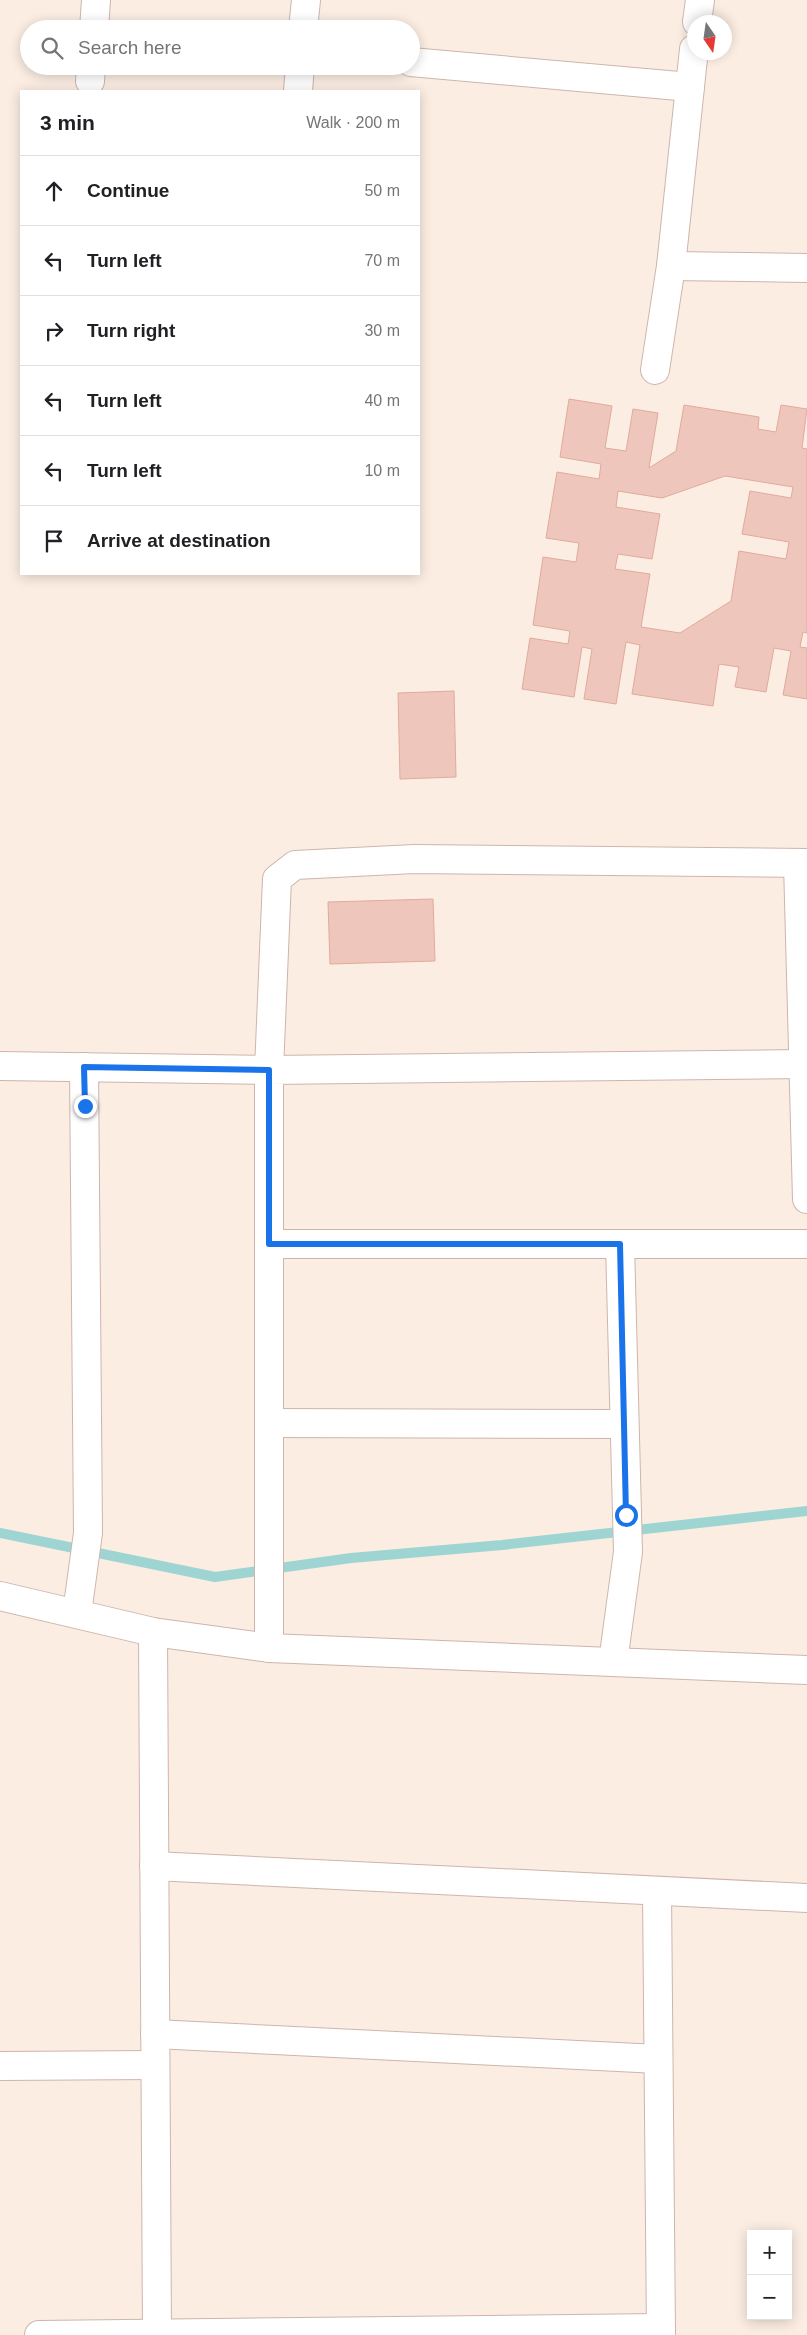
<!DOCTYPE html>
<html lang="en">
<head>
<meta charset="utf-8">
<style>
	body { margin:0; font-family:Helvetica,sans-serif; background:#f6f6f6; color:#202124 }
	.controls { position:absolute; right:15px; bottom:15px; display:grid; overflow:hidden; border-radius:0px; box-shadow:0 2px 12px #0003 }
	.controls button { width:45px; height:45px; display:grid; place-items:center; padding:0; border:0; border-bottom:1px solid #e0e0e0; background:#fff; color:#202124; font:25px sans-serif }
	.compass { position:absolute; left:687px; top:15px; width:45px; height:45px; border-radius:50%; background:#fff; box-shadow:0 2px 12px #0003; rotate:167deg }
	.stop { position:absolute; width:15px; height:15px; margin:-11px; border:4px solid #1a73e8; border-radius:50%; background:#fff }
	.stop.end { background:#1a73e8; border-color:#fff; box-shadow:0 1px 5px #0008 }
	.list { margin:0; padding:0; list-style:none }
	h2 { display:flex; justify-content:space-between; align-items:center; height:65px; margin:0; padding:0 20px; font-size:21px }
	h2 small { font-size:16px; font-weight:400; color:#757577 }
	.list li { display:grid; grid-template-columns:32px 1fr auto; gap:15px; align-items:center; box-sizing:border-box; height:70px; padding:0 20px; border-top:1px solid #e0e0e0 }
	.list b { display:block; font-size:19px; white-space:nowrap }
	.list em { font-size:16px; font-style:normal; color:#757577 }
	.icon { flex:none; width:28px; height:28px; fill:none; stroke:currentColor; stroke-width:2; stroke-linecap:round; stroke-linejoin:round }
	.map { position:relative; flex:none; width:807px; height:2335px; overflow:hidden }
	.search { position:absolute; background:#fff; box-shadow:0 2px 12px #0003; left:20px; top:20px; width:400px; height:55px; display:flex; align-items:center; gap:12px; box-sizing:border-box; padding:0 18px; border-radius:28px; color:#757577; font-size:19px }
	.panel { position:absolute; background:#fff; box-shadow:0 2px 12px #0003; left:20px; top:90px; width:400px; height:485px; border-radius:0px }
	.map>svg:first-child { display:block }
</style>
</head>
<body>
<div class="map">
<svg width="807" height="2335" viewBox="0 0 807 2335">
	<rect width="100%" height="100%" fill="#fbede2"/>
	<g fill="none" stroke-linecap="round" stroke-linejoin="round">
		<!-- stream -->
		<polyline stroke="#9ed5d3" stroke-width="10" points="0,1533 215,1577 351,1558 502,1545 807,1511"/>
	</g>
	<!-- building -->
	<g fill="#efc6bb" stroke="#e1aa9c" fill-rule="evenodd">
		<path d="M569 399 612 406 605 448 626 451 633 409 658 413 649 468 676 451 684 405 759 417 758 429 776 432 781 405 807 409 802 448 807 449V633L803 632 800 647 807 648V699L783 695 791 651 774 648 766 692 735 687 739 667 719 664 713 706 632 694 640 645 626 642 616 704 584 699 592 649 582 647 574 697 522 689 530 638 568 644 570 631 533 625 543 557 576 562 579 543 546 538 557 472 599 479 601 464 560 457ZM725 476 793 487 791 498 750 491 742 534 789 542 786 559 739 551 731 601 680 633 641 627 650 574 615 569 618 554 652 559 660 514 616 507 618 491 662 498Z"/>
		<polygon points="454,691 456,777 400,779 398,693"/>
		<polygon points="433,899 435,961 330,964 328,902"/>
	</g>
	<g fill="none" stroke-linecap="round" stroke-linejoin="round">
		<defs>
			<g id="minor">
				<polyline points="697,22 700,0"/>
				<polyline points="94,29 96,0"/>
				<polyline points="303,29 306,0"/>
				<polyline points="411,62 690,87"/>
				<polyline points="90,81 91,66"/>
				<polyline points="298,91 300,66"/>
				<polyline points="671,266 807,268"/>
				<polyline points="655,370 671,266 694,49"/>
				<polyline points="798,863 807,1199"/>
				<polyline points="0,1066 269,1070 277,879 295,865 414,859 807,863"/>
				<polyline points="269,1244 807,1244"/>
				<polyline points="269,1423 624,1424"/>
				<polyline points="0,1596 153,1632 269,1648 807,1670"/>
				<polyline points="77,1613 88,1533 84,1067"/>
				<polyline points="153,1632 157,2334"/>
				<polyline points="269,1648 269,1070 803,1064"/>
				<polyline points="613,1662 628,1552 620,1244"/>
				<polyline points="154,1866 807,1898"/>
				<polyline points="657,1891 661,2335"/>
				<polyline points="155,2034 658,2059"/>
				<polyline points="0,2066 155,2065"/>
				<polyline points="39,2335 661,2328"/>
			</g>
		</defs>
		<!-- minor casing -->
		<use href="#minor" stroke="#ceb5ac" stroke-width="30"/>
		<!-- minor -->
		<use href="#minor" stroke="#fff" stroke-width="28"/>
	</g>
	<g fill="none" stroke-linecap="round" stroke-linejoin="round">
		<!-- route -->
		<polyline stroke="#1a73e8" stroke-width="6" points="85,1106 84,1067 269,1070 269,1244 620,1244 626,1515"/>
	</g>
</svg>
<div class="controls">
<button>+</button>
<button>−</button>
</div>
<svg class="compass" viewBox="-18 -18 36 36"><path d="M0-13l5 13h-10z" fill="#e53935"/><path d="M0 13l5-13h-10z" fill="#757577"/></svg>
<div class="stop" style="left:626px;top:1515px"></div>
<div class="stop end" style="left:85px;top:1106px"></div>
<div class="search"><svg class="icon" aria-label="search" viewBox="0 0 24 24"><circle cx="10" cy="10" r="6"/><path d="M15 15l6 6"/></svg>Search here</div>
<section class="panel">
<h2>3 min<small>Walk · 200 m</small></h2>
<ul class="list">
<li><svg class="icon" aria-label="ahead" viewBox="0 0 24 24"><path d="M12 20V5M6 11l6-6 6 6"/></svg><div><b>Continue</b></div><em>50 m</em></li>
<li><svg class="icon" aria-label="left" viewBox="0 0 24 24"><path d="M17 20v-9H6M10 6l-5 5 5 5"/></svg><div><b>Turn left</b></div><em>70 m</em></li>
<li><svg class="icon" aria-label="right" viewBox="0 0 24 24"><path d="M7 20v-9h11M14 6l5 5-5 5"/></svg><div><b>Turn right</b></div><em>30 m</em></li>
<li><svg class="icon" aria-label="left" viewBox="0 0 24 24"><path d="M17 20v-9H6M10 6l-5 5 5 5"/></svg><div><b>Turn left</b></div><em>40 m</em></li>
<li><svg class="icon" aria-label="left" viewBox="0 0 24 24"><path d="M17 20v-9H6M10 6l-5 5 5 5"/></svg><div><b>Turn left</b></div><em>10 m</em></li>
<li><svg class="icon" aria-label="arrive" viewBox="0 0 24 24"><path d="M6 21V4h12l-3 4 3 4H6"/></svg><div><b>Arrive at destination</b></div></li>
</ul>
</section>
</div>
</body>
</html>
